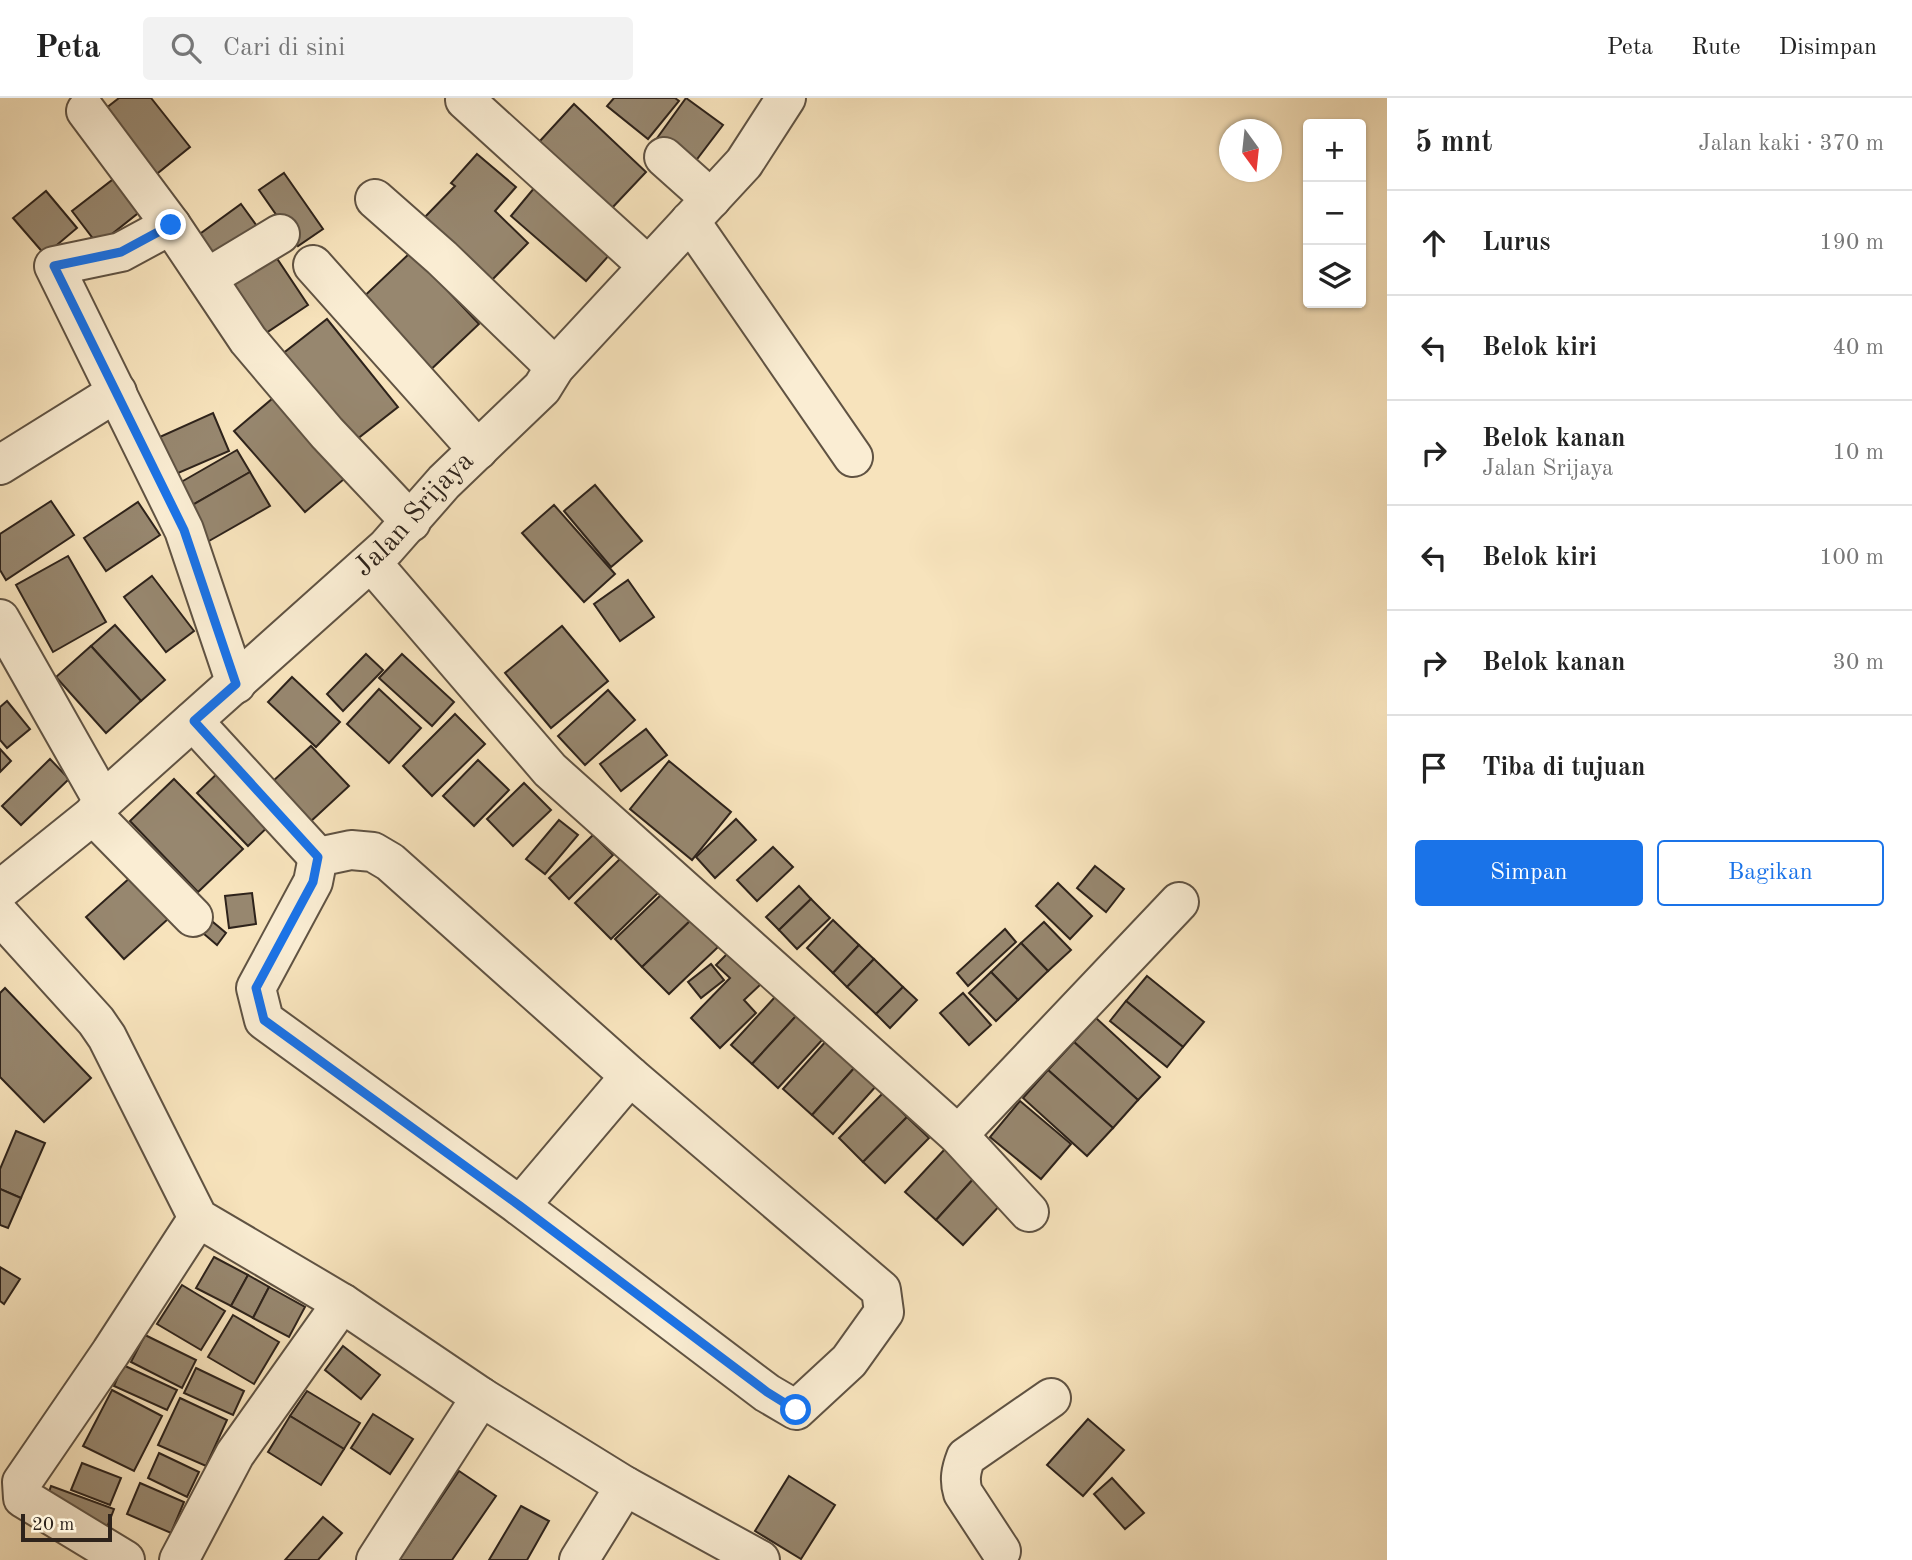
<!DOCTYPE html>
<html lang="id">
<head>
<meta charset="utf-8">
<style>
	body { margin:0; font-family:"Old Standard TT",serif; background:#f2f2f2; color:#222 }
	.controls { position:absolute; right:21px; top:21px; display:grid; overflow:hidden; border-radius:7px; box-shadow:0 2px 5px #0004 }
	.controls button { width:63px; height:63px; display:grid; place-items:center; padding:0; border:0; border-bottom:2px solid #e0e0e0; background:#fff; color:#222; font:35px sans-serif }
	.compass { position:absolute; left:1219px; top:21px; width:63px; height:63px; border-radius:50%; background:#fff; box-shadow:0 2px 5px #0004; rotate:165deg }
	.scale { position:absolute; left:21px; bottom:18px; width:91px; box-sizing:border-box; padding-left:7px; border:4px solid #2e231b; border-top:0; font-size:19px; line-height:24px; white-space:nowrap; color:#2e231b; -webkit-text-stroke:5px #faedd3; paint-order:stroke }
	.stop { position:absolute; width:21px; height:21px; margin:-16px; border:5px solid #1a73e8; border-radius:50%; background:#fff }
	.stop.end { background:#1a73e8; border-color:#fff; box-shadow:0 2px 7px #0008 }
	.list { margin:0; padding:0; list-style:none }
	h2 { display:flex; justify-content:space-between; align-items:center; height:91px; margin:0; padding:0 28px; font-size:30px }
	h2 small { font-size:23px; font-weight:400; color:#767676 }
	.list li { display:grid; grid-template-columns:46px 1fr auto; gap:21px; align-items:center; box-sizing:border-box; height:105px; padding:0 28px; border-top:2px solid #e0e0e0 }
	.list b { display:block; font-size:26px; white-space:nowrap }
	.list p { margin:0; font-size:23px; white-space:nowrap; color:#767676 }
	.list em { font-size:23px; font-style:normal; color:#767676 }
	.actions { display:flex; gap:14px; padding:21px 28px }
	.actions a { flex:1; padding:16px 0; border:2px solid #1a73e8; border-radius:7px; text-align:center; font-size:24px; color:#1a73e8 }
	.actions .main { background:#1a73e8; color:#fff }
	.icon { flex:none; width:38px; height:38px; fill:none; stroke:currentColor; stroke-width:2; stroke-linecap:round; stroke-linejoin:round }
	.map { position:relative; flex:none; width:1387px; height:1462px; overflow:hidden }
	header { display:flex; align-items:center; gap:42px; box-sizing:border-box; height:98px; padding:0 35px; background:#fff; border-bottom:2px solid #e0e0e0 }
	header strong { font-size:33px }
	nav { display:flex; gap:38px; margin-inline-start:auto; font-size:24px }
	.search { width:490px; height:63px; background:#f2f2f2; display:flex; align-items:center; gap:18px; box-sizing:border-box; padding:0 24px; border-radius:7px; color:#767676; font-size:26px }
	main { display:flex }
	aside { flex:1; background:#fff }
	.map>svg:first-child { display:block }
</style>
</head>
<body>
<header>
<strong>Peta</strong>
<div class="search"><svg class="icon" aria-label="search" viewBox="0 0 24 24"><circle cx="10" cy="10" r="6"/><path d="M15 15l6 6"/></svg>Cari di sini</div>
<nav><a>Peta</a><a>Rute</a><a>Disimpan</a></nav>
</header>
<main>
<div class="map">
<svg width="1387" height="1462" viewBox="0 0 1387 1462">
	<rect width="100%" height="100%" fill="#f7e3bc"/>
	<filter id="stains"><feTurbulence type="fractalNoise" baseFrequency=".00286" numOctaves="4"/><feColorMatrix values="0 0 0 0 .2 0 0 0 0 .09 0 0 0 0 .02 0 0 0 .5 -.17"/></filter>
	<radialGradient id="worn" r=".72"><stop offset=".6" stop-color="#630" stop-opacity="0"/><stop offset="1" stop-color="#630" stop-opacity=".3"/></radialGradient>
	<!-- building -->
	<g fill="#97876f" stroke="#2e231b" stroke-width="2">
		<polygon points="119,0 151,0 190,49 148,83 96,18"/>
		<polygon points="614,0 675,0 679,3 648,41 607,8"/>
		<polygon points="686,0 723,27 691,69 655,43"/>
		<polygon points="574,6 646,74 611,111 539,44"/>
		<polygon points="477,56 516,89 495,113 528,145 488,186 423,121 455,88 451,85"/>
		<polygon points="284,75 323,131 298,148 259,92"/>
		<polygon points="116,79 142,112 98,147 72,113"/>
		<polygon points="535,89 611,155 586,183 511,118"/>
		<polygon points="46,93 77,130 45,157 13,120"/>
		<polygon points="241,106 259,131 215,163 197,138"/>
		<polygon points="272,153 308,207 266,235 230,180"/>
		<polygon points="411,154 479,226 424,278 356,206"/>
		<polygon points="327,221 398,309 352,345 281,257"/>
		<polygon points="279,295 350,376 305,414 234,333"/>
		<polygon points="213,315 229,353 169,379 153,342"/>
		<polygon points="237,352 250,374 182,413 169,391"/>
		<polygon points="250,374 270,408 202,447 182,413"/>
		<polygon points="595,387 642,443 611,469 564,413"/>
		<polygon points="51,403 74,437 6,482 0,472 0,436"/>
		<polygon points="138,404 160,437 106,473 84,440"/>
		<polygon points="554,407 615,476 584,504 522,435"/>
		<polygon points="68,458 106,524 53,554 16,487"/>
		<polygon points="152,478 194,533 166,554 124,499"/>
		<polygon points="628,482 654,519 620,543 594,506"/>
		<polygon points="115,527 165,582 141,603 91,548"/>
		<polygon points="562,528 608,583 551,630 505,575"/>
		<polygon points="91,548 141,603 106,635 56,579"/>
		<polygon points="366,556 383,572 343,613 327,596"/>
		<polygon points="402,556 454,604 432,628 379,580"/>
		<polygon points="292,579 340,624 316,649 268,604"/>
		<polygon points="379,591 421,630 389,665 347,626"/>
		<polygon points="608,592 635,622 585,667 558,638"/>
		<polygon points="7,603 30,631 7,650 0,642 0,609"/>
		<polygon points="455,616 485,646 432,698 403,668"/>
		<polygon points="646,631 667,657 621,693 600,666"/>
		<polygon points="311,648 349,688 309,725 272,684"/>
		<polygon points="0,651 11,663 0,674"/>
		<polygon points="50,661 69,681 21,727 2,708"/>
		<polygon points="478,662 509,692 474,728 443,698"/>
		<polygon points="669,663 731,714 692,762 630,711"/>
		<polygon points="225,668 276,721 248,748 197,695"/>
		<polygon points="174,681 243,751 198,794 130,723"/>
		<polygon points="524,685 551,712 513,748 487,721"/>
		<polygon points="736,721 756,742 715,780 696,759"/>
		<polygon points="559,722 578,737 545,776 526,761"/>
		<polygon points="593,737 613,757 569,801 549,780"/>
		<polygon points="773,749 793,769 757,803 737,782"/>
		<polygon points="623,758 659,794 611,841 575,805"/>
		<polygon points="1095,768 1124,791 1106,814 1077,790"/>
		<polygon points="141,770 179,811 124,861 86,819"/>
		<polygon points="1058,785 1092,818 1070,841 1036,808"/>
		<polygon points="799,788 811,801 779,832 766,819"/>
		<polygon points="664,794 691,822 642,869 615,841"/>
		<polygon points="252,795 256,826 229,830 225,798"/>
		<polygon points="811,801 830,820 797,851 779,832"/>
		<polygon points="207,819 226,835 217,847 197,830"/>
		<polygon points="691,822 718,849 669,896 642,869"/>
		<polygon points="833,822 859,847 833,875 807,850"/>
		<polygon points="1044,824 1071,852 1048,873 1021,845"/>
		<polygon points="1005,831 1016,844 968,888 957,875"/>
		<polygon points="1021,845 1048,873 1018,902 991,874"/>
		<polygon points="859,847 874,861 847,889 833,875"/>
		<polygon points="728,855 761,886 744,902 756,915 720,950 691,920 730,880 716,867"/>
		<polygon points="874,861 903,889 876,916 847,889"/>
		<polygon points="711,866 724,882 701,900 688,884"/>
		<polygon points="991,874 1018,902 996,923 969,895"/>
		<polygon points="1147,878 1204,924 1183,949 1126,903"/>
		<polygon points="903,889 917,902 890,930 876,916"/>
		<polygon points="5,890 91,980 44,1024 0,979 0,895"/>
		<polygon points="963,895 991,927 969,947 940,915"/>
		<polygon points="775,899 796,918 752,966 731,947"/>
		<polygon points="1126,903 1183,949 1167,969 1110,923"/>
		<polygon points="796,918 823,941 778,990 752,966"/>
		<polygon points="1096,920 1160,979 1138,1002 1074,944"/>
		<polygon points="827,942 856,968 812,1017 783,991"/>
		<polygon points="1074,944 1138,1002 1113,1030 1048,972"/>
		<polygon points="856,968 877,987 833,1036 812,1017"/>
		<polygon points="1048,972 1113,1030 1087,1058 1023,1000"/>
		<polygon points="883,995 907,1019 863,1064 839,1040"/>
		<polygon points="1020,1003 1071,1046 1041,1081 990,1039"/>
		<polygon points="907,1019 929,1040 885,1085 863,1064"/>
		<polygon points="16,1033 45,1045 21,1100 0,1091 0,1071"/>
		<polygon points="945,1051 976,1078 936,1122 905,1094"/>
		<polygon points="976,1078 1003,1104 963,1147 936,1122"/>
		<polygon points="0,1091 21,1100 8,1130 0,1127"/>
		<polygon points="214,1159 248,1177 231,1208 196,1190"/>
		<polygon points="0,1169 20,1181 4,1206 0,1203"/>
		<polygon points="248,1177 269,1189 253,1220 231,1208"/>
		<polygon points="182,1187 225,1213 201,1252 157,1226"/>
		<polygon points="269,1189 305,1209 289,1239 253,1220"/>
		<polygon points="233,1217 279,1244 254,1286 208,1259"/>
		<polygon points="145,1237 196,1262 182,1290 131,1264"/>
		<polygon points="343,1248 380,1277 361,1301 325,1272"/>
		<polygon points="123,1267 177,1292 167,1312 114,1288"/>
		<polygon points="196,1270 244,1293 233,1317 184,1295"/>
		<polygon points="112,1292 162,1318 134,1373 83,1348"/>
		<polygon points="307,1293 360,1325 344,1351 290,1318"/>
		<polygon points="180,1300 227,1322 206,1368 158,1347"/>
		<polygon points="373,1316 413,1341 390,1376 351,1350"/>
		<polygon points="290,1318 344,1351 321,1387 268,1354"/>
		<polygon points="1088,1321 1124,1352 1083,1398 1047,1367"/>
		<polygon points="159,1355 199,1374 187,1399 148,1380"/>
		<polygon points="82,1365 121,1380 110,1407 71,1392"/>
		<polygon points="459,1373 496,1398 452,1462 399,1462"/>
		<polygon points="789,1378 835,1407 801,1461 755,1433"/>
		<polygon points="1112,1380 1144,1415 1125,1431 1094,1396"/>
		<polygon points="140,1385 184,1404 171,1435 127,1416"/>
		<polygon points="51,1388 114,1411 106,1432 44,1409"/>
		<polygon points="521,1408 549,1423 527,1462 489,1462"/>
		<polygon points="323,1419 342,1435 318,1462 285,1462"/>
	</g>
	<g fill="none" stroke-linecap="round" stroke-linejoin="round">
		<defs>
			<g id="minor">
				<polyline points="465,2 648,168"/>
				<polyline points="86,13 171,127 248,242 327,335 411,424"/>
				<polyline points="664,59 711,101"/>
				<polyline points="375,101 442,160 555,269"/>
				<polyline points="690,123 853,359"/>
				<polyline points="171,127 121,154 54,168 184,432 236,586"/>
				<polyline points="313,167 478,352"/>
				<polyline points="207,180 280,136"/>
				<polyline points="0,367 117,294"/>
				<polyline points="371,464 550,672 958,1037 1029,1114"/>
				<polyline points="0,521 103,703"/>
				<polyline points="193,623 318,759"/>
				<polyline points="93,717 193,819"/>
				<polygon points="351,752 373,754 390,764 630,978 520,1108 264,922 256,890 313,784 318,759"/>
				<path id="s1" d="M0 792 93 717 103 703 386 450 444 384 542 290 555 269 744 65 786 0"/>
				<polyline points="0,817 96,923 107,939 198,1120 342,1205 481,1299 625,1388 760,1462"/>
				<polyline points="958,1037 1179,804"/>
				<polyline points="520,1108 767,1295 796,1312 849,1263 884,1214 881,1192 630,978"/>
				<path d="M1001 1453 963 1395C959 1382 961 1372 966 1359L1051 1300"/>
				<polyline points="125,1462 23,1400 22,1384 111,1254 198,1120"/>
				<polyline points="179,1462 235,1356 342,1205"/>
				<polyline points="376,1462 481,1299"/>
				<polyline points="579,1462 625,1388"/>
			</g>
		</defs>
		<!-- minor casing -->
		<use href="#minor" stroke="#605343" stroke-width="42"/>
		<!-- minor -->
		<use href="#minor" stroke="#faedd3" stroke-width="38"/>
	</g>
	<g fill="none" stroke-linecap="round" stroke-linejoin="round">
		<!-- route -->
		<polyline stroke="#1a73e8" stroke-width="9" points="171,127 121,154 54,168 184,432 236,586 194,623 318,759 313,784 256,890 264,922 520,1108 767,1294 796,1312"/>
	</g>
	<g text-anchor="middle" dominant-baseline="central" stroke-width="5" stroke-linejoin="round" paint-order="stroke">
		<!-- street labels -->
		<g font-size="28" fill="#2e231b" stroke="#faedd3">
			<text stroke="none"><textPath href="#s1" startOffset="560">Jalan Srijaya</textPath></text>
		</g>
	</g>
	<rect width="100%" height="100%" filter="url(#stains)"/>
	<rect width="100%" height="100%" fill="url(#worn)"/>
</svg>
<div class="controls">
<button>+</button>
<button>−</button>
<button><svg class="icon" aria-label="layers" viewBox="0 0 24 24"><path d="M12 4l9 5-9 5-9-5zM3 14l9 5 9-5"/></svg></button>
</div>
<svg class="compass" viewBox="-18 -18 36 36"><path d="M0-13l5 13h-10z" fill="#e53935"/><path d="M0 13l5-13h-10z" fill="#767676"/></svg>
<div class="scale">20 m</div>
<div class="stop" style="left:796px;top:1312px"></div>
<div class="stop end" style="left:171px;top:127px"></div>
</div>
<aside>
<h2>5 mnt<small>Jalan kaki · 370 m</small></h2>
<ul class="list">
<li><svg class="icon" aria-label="ahead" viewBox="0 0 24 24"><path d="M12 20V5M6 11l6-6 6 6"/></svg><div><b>Lurus</b></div><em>190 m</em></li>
<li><svg class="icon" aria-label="left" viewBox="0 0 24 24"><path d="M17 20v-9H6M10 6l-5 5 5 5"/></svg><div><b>Belok kiri</b></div><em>40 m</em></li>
<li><svg class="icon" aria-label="right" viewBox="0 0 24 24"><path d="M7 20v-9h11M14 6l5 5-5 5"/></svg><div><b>Belok kanan</b><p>Jalan Srijaya</p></div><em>10 m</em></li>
<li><svg class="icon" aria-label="left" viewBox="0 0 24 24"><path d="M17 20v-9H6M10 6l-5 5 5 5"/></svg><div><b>Belok kiri</b></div><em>100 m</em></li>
<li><svg class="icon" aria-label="right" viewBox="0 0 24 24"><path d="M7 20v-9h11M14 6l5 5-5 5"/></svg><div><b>Belok kanan</b></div><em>30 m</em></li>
<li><svg class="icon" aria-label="arrive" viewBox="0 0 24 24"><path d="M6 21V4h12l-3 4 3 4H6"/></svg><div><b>Tiba di tujuan</b></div></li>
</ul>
<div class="actions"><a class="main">Simpan</a><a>Bagikan</a></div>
</aside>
</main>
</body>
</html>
